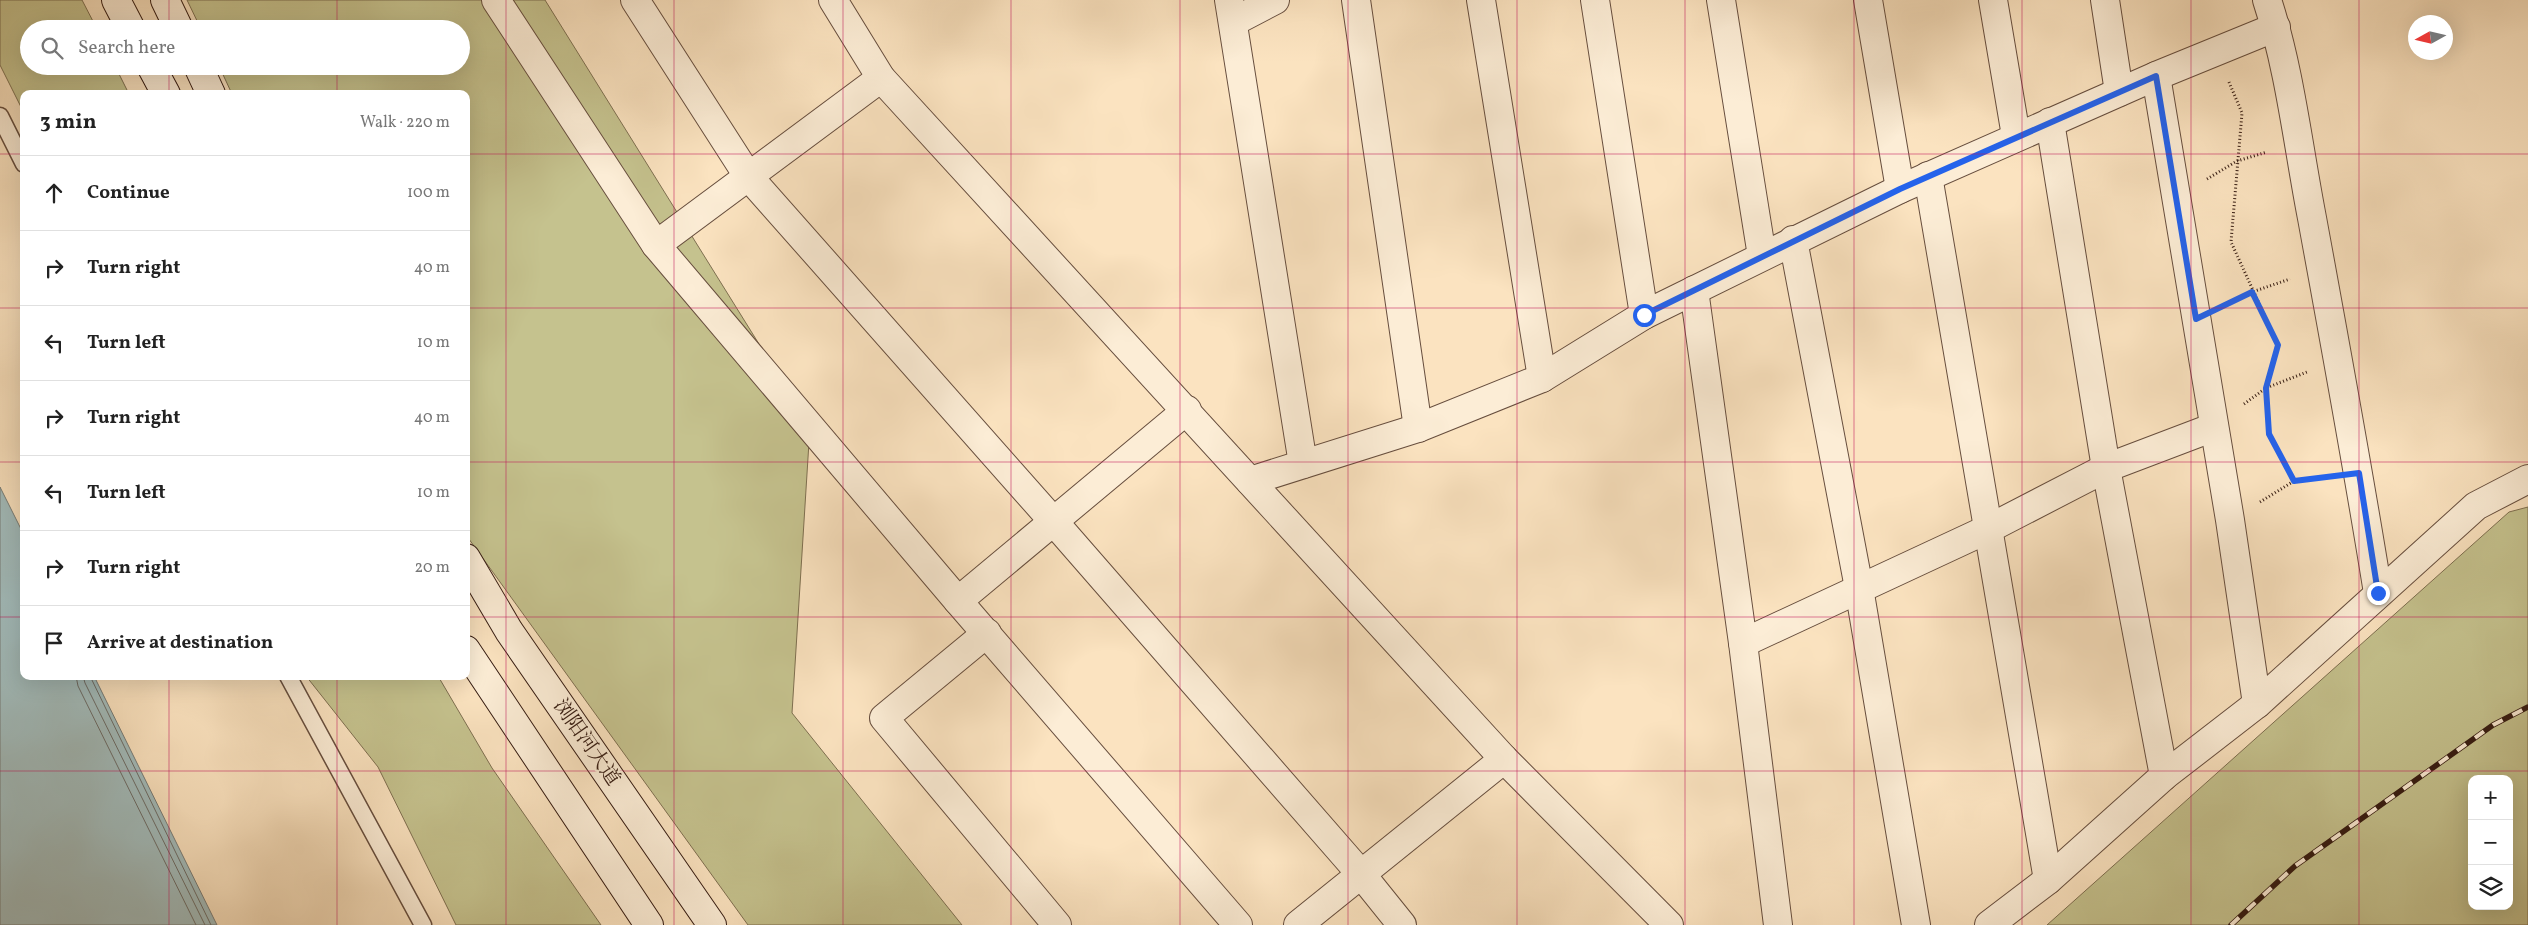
<!DOCTYPE html>
<html lang="en">
<head>
<meta charset="utf-8">
<style>
	body { margin:0; font-family:Vollkorn,"Noto Serif SC",serif; background:#f6f6f6; color:#222 }
	.controls { position:absolute; right:15px; bottom:15px; display:grid; overflow:hidden; border-radius:10px; box-shadow:0 5px 20px #0002 }
	.controls button { width:45px; height:45px; display:grid; place-items:center; padding:0; border:0; border-bottom:1px solid #e0e0e0; background:#fff; color:#222; font:25px sans-serif }
	.compass { position:absolute; left:2408px; top:15px; width:45px; height:45px; border-radius:50%; background:#fff; box-shadow:0 5px 20px #0002; rotate:262deg }
	.stop { position:absolute; width:15px; height:15px; margin:-11px; border:4px solid #2563eb; border-radius:50%; background:#fff }
	.stop.end { background:#2563eb; border-color:#fff; box-shadow:0 1px 5px #0008 }
	.list { margin:0; padding:0; list-style:none }
	h2 { display:flex; justify-content:space-between; align-items:center; height:65px; margin:0; padding:0 20px; font-size:21px }
	h2 small { font-size:16px; font-weight:400; color:#767676 }
	.list li { display:grid; grid-template-columns:32px 1fr auto; gap:15px; align-items:center; box-sizing:border-box; height:75px; padding:0 20px; border-top:1px solid #e0e0e0 }
	.list b { display:block; font-size:19px; white-space:nowrap }
	.list em { font-size:16px; font-style:normal; color:#767676 }
	.icon { flex:none; width:28px; height:28px; fill:none; stroke:currentColor; stroke-width:2; stroke-linecap:round; stroke-linejoin:round }
	.map { position:relative; flex:none; width:2528px; height:925px; overflow:hidden }
	.search { position:absolute; background:#fff; box-shadow:0 5px 20px #0002; left:20px; top:20px; width:450px; height:55px; display:flex; align-items:center; gap:12px; box-sizing:border-box; padding:0 18px; border-radius:28px; color:#767676; font-size:19px }
	.panel { position:absolute; background:#fff; box-shadow:0 5px 20px #0002; left:20px; top:90px; width:450px; height:590px; border-radius:10px }
	.map>svg:first-child { display:block }
</style>
</head>
<body>
<div class="map">
<svg width="2528" height="925" viewBox="0 0 2528 925">
	<rect width="100%" height="100%" fill="#fbe3c0"/>
	<filter id="stains"><feTurbulence type="fractalNoise" baseFrequency=".004" numOctaves="4"/><feColorMatrix values="0 0 0 0 .2 0 0 0 0 .09 0 0 0 0 .02 0 0 0 .5 -.17"/></filter>
	<radialGradient id="worn" r=".72"><stop offset=".6" stop-color="#630" stop-opacity="0"/><stop offset="1" stop-color="#630" stop-opacity=".3"/></radialGradient>
	<!-- green -->
	<g fill="#c5c28e" stroke="#7e6f50" fill-rule="evenodd">
		<polygon points="0,0 82,0 97,29 29,29 29,66 115,66 129,94 24,94 24,113 0,65"/>
		<polygon points="187,0 545,0 810,426 792,713 962,925 748,925 466,535 466,94 232,94 219,66 461,66 461,29 201,29"/>
		<path d="M2528 507V925H2047L2509 512ZM2472 779H2509V906H2472Z"/>
		<polygon points="306,676 438,676 492,768 601,925 456,925 378,767"/>
	</g>
	<!-- water -->
	<polygon fill="#a2bcbc" stroke="#777c78" points="0,487 24,535 24,676 94,676 217,925 0,925"/>
	<g fill="none" stroke-linecap="round" stroke-linejoin="round">
		<!-- shore -->
		<g stroke="#6c6c67" stroke-width="1">
			<polyline points="76,676 78,686 196,925"/>
			<polyline points="83,676 85,683 205,925"/>
			<polyline points="90,676 211,925"/>
		</g>
		<defs>
			<g id="service">
				<polyline points="0,116 24,164"/>
				<polyline points="288,676 423,925"/>
			</g>
			<g id="minor">
				<polyline points="496,0 656,245 958,601 1238,925"/>
				<polyline points="635,0 748,176 1054,522 1361,874 1402,925"/>
				<polyline points="1229,0 1303,464"/>
				<polyline points="1356,0 1418,428"/>
				<polyline points="1481,0 1542,378"/>
				<polyline points="1595,0 1644,315"/>
				<polyline points="1721,0 1762,256"/>
				<polyline points="1868,0 1900,189"/>
				<polyline points="1993,0 2016,136"/>
				<polyline points="2105,0 2119,92"/>
				<path d="M2267 0C2290 70 2298 146 2312 218 2335 343 2358 468 2378 593"/>
				<polyline points="1233,22 1275,0"/>
				<polyline points="2156,76 2230,520 2257,704"/>
				<polyline points="2050,122 2106,468 2164,776"/>
				<polyline points="1928,176 2048,880"/>
				<polyline points="1793,240 1859,588 1916,925"/>
				<polyline points="656,245 881,78"/>
				<polyline points="1694,290 1743,643 1778,925"/>
				<polyline points="1250,481 1418,428 1542,378 1644,315 1900,189 2156,76 2276,27"/>
				<polyline points="958,601 1187,410"/>
				<polyline points="987,633 884,718 1057,925"/>
				<polyline points="1743,643 1988,529 2106,468 2214,427"/>
				<polyline points="1298,925 1504,759"/>
			</g>
			<g id="tertiary">
				<polyline points="833,0 881,78 1504,759 1669,925"/>
				<polyline points="1989,925 2048,880 2164,776 2257,704 2476,506 2528,479"/>
			</g>
			<g id="secondary">
				<polyline points="116,0 131,29"/>
				<polyline points="165,0 179,29"/>
				<polyline points="151,66 166,94"/>
				<polyline points="198,66 211,94"/>
				<polyline points="466,558 509,631 712,925"/>
				<polyline points="466,650 649,925"/>
			</g>
		</defs>
		<!-- service casing -->
		<use href="#service" stroke="#674e3e" stroke-width="19"/>
		<!-- minor casing -->
		<use href="#minor" stroke="#674e3e" stroke-width="30"/>
		<!-- tertiary casing -->
		<use href="#tertiary" stroke="#674e3e" stroke-width="30"/>
		<!-- secondary casing -->
		<use href="#secondary" stroke="#361c12" stroke-width="30"/>
		<!-- path -->
		<g stroke="#361c12" stroke-width="3" stroke-dasharray="1 2.5" stroke-linecap="butt">
			<polyline points="2229,82 2242,113 2231,242 2278,345 2266,388 2269,434 2294,481"/>
			<polyline points="2207,179 2237,161 2267,152"/>
			<polyline points="2228,303 2252,292 2290,279"/>
			<polyline points="2244,404 2266,388 2307,372"/>
			<polyline points="2260,502 2294,481 2325,477"/>
		</g>
		<!-- service -->
		<use href="#service" stroke="#fcedd6" stroke-width="16"/>
		<!-- minor -->
		<use href="#minor" stroke="#fcedd6" stroke-width="28"/>
		<!-- tertiary -->
		<use href="#tertiary" stroke="#fcedd6" stroke-width="28"/>
		<!-- secondary -->
		<use href="#secondary" stroke="#fcedd6" stroke-width="28"/>
		<defs>
			<polyline id="rail" points="2231,925 2295,866 2493,725 2528,707"/>
		</defs>
		<!-- rail casing -->
		<use href="#rail" stroke="#361c12" stroke-width="5.5"/>
		<!-- rail -->
		<use href="#rail" stroke="#fcedd6" stroke-width="4" stroke-dasharray="11" stroke-linecap="butt"/>
	</g>
	<g fill="none" stroke-linecap="round" stroke-linejoin="round">
		<!-- route -->
		<polyline stroke="#2563eb" stroke-width="6" points="1644,315 1900,189 2156,76 2196,319 2252,292 2278,345 2266,388 2269,434 2294,481 2359,473 2378,593"/>
	</g>
	<!-- grid -->
	<path fill="none" stroke="#c2185b" stroke-width="1" stroke-opacity="0.55" d="M169 0V29M337 0V29M506 0V925M674 0V925M843 0V925M1011 0V925M1180 0V925M1348 0V925M1517 0V925M1685 0V925M1854 0V925M2022 0V925M2191 0V925M2359 0V925M169 66V94M337 66V94M0 154H24M466 154H2528M0 308H24M466 308H2528M0 462H24M466 462H2528M0 617H24M466 617H2528M169 676V925M337 676V925M0 771H2528"/>
	<g text-anchor="middle" dominant-baseline="central" stroke-width="4" stroke-linejoin="round" paint-order="stroke">
		<!-- street labels -->
		<g font-size="20" fill="#361c12" stroke="#fcedd6">
			<text transform="translate(586 743) rotate(55)">浏阳河大道</text>
		</g>
	</g>
	<rect width="100%" height="100%" filter="url(#stains)"/>
	<rect width="100%" height="100%" fill="url(#worn)"/>
</svg>
<div class="controls">
<button>+</button>
<button>−</button>
<button><svg class="icon" aria-label="layers" viewBox="0 0 24 24"><path d="M12 4l9 5-9 5-9-5zM3 14l9 5 9-5"/></svg></button>
</div>
<svg class="compass" viewBox="-18 -18 36 36"><path d="M0-13l5 13h-10z" fill="#e53935"/><path d="M0 13l5-13h-10z" fill="#767676"/></svg>
<div class="stop" style="left:1644px;top:315px"></div>
<div class="stop end" style="left:2378px;top:593px"></div>
<div class="search"><svg class="icon" aria-label="search" viewBox="0 0 24 24"><circle cx="10" cy="10" r="6"/><path d="M15 15l6 6"/></svg>Search here</div>
<section class="panel">
<h2>3 min<small>Walk · 220 m</small></h2>
<ul class="list">
<li><svg class="icon" aria-label="ahead" viewBox="0 0 24 24"><path d="M12 20V5M6 11l6-6 6 6"/></svg><div><b>Continue</b></div><em>100 m</em></li>
<li><svg class="icon" aria-label="right" viewBox="0 0 24 24"><path d="M7 20v-9h11M14 6l5 5-5 5"/></svg><div><b>Turn right</b></div><em>40 m</em></li>
<li><svg class="icon" aria-label="left" viewBox="0 0 24 24"><path d="M17 20v-9H6M10 6l-5 5 5 5"/></svg><div><b>Turn left</b></div><em>10 m</em></li>
<li><svg class="icon" aria-label="right" viewBox="0 0 24 24"><path d="M7 20v-9h11M14 6l5 5-5 5"/></svg><div><b>Turn right</b></div><em>40 m</em></li>
<li><svg class="icon" aria-label="left" viewBox="0 0 24 24"><path d="M17 20v-9H6M10 6l-5 5 5 5"/></svg><div><b>Turn left</b></div><em>10 m</em></li>
<li><svg class="icon" aria-label="right" viewBox="0 0 24 24"><path d="M7 20v-9h11M14 6l5 5-5 5"/></svg><div><b>Turn right</b></div><em>20 m</em></li>
<li><svg class="icon" aria-label="arrive" viewBox="0 0 24 24"><path d="M6 21V4h12l-3 4 3 4H6"/></svg><div><b>Arrive at destination</b></div></li>
</ul>
</section>
</div>
</body>
</html>
